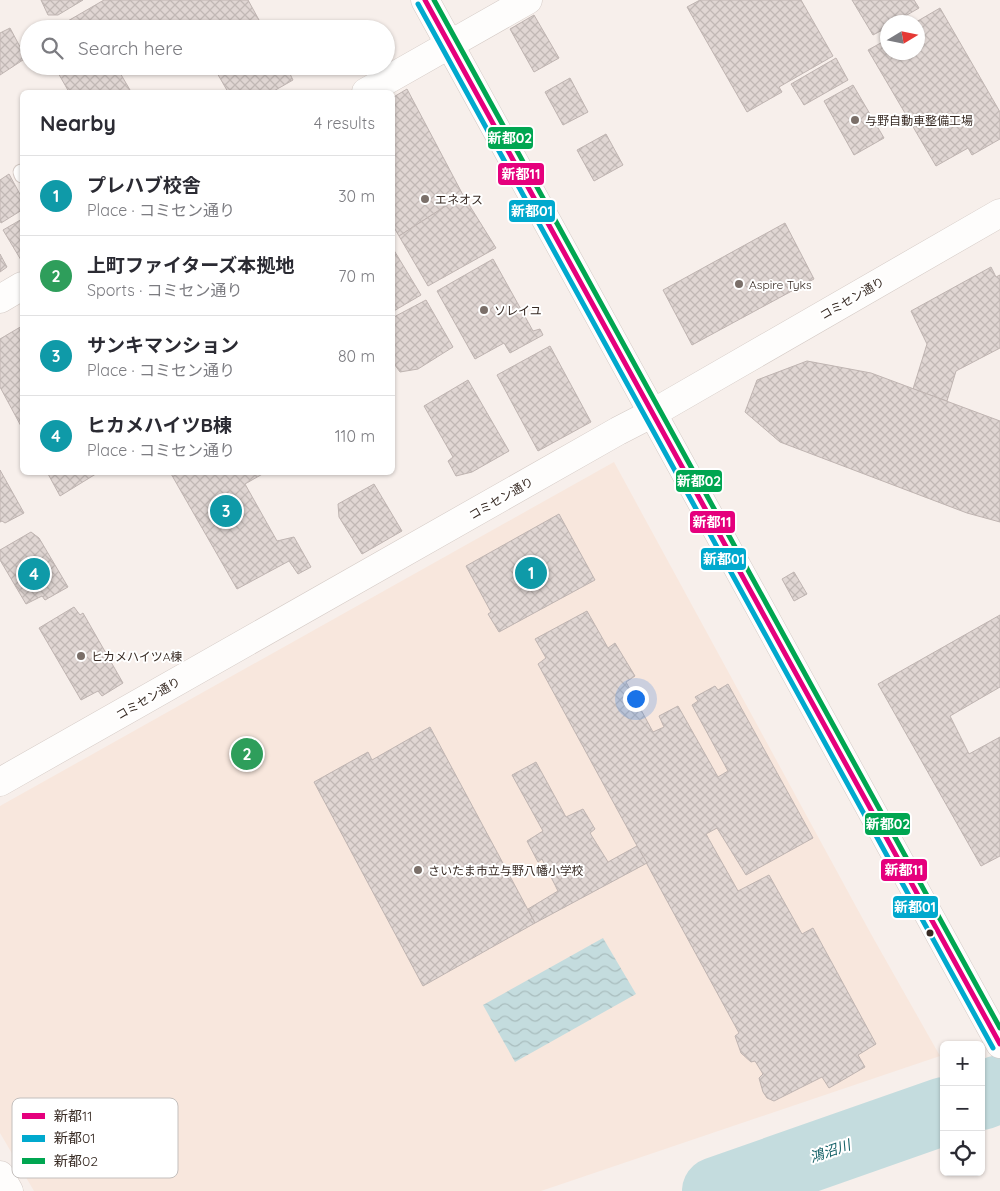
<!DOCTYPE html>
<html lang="en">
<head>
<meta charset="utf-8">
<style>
	body { margin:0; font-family:Quicksand,"Noto Sans JP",sans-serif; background:#f7f7f7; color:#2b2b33 }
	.controls { position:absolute; right:15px; bottom:15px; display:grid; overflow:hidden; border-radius:8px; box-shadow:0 1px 4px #0004 }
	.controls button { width:45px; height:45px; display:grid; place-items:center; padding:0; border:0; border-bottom:1px solid #e1e1e2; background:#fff; color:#2b2b33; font:25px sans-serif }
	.compass { position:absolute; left:880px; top:15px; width:45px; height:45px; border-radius:50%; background:#fff; box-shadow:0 1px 4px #0004; rotate:80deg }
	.you { position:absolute; left:635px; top:698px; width:18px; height:18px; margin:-12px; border:4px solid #fff; border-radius:50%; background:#1a73e8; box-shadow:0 0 0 8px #1a73e833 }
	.badge { display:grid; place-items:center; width:32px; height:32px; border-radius:50%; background:#db2777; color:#fff; font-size:16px; font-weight:700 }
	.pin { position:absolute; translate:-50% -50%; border:2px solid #fff; box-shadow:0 1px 5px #0006 }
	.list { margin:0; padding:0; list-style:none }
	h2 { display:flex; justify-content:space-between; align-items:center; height:65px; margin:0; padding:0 20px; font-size:21px }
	h2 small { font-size:16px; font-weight:400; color:#7c7c81 }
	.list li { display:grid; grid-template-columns:32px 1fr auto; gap:15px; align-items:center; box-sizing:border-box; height:80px; padding:0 20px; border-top:1px solid #e1e1e2 }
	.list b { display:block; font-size:19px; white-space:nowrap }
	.list p { margin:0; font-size:16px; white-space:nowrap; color:#7c7c81 }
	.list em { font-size:16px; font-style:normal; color:#7c7c81 }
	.icon { flex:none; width:28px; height:28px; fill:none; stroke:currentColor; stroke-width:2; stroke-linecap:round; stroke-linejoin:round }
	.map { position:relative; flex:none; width:1000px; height:1191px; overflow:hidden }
	.search { position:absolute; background:#fff; box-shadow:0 1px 4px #0004; left:20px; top:20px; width:375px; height:55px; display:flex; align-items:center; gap:12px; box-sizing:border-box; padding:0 18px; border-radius:28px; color:#7c7c81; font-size:19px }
	.panel { position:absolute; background:#fff; box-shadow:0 1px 4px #0004; left:20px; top:90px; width:375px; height:385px; border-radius:8px }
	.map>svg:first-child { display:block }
</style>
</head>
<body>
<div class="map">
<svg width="1000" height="1191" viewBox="0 0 1000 1191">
	<defs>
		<pattern id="water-waves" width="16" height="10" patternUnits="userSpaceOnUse" patternTransform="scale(1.25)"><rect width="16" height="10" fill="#c4dcde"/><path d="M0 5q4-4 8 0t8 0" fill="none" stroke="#a9bdbe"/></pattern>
		<pattern id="building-cross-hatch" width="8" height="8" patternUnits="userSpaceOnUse" patternTransform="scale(1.25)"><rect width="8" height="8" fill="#e0d6d3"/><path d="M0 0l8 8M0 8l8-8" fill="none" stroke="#c1b8b5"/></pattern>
	</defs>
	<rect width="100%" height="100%" fill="#f7efeb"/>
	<!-- built -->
	<polygon fill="#f8e7dd" points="614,462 871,934 940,1056 541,1191 34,1191 0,1133 0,806"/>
	<!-- water -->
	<polygon fill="url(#water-waves)" points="603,938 636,994 515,1062 483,1005"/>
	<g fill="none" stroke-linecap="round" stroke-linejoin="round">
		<!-- river -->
		<g stroke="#c4dcde" stroke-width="68">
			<polyline points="981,1096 1000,1089"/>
			<polyline points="716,1191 944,1111"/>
		</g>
	</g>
	<!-- building -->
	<g fill="url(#building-cross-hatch)" stroke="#bfb4b1">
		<polygon points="41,0 83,0 58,15 48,15"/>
		<polygon points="104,0 248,0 264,29 54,29"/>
		<polygon points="700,0 801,0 833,56 779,87 782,92 747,112 687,7"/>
		<polygon points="852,0 914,0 919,8 895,22 888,22 888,27 873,35"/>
		<polygon points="940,8 1000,112 1000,139 972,155 968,148 936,166 868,50 888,39 888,52 918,52 918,22 916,22"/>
		<polygon points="534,15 559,58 534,72 510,29"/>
		<polygon points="10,28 26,58 0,75 0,33"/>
		<polygon points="836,58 848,80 804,105 791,84"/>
		<polygon points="64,66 116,66 130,90 126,92 69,92 57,71"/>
		<polygon points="213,66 286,66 293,80 272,92 228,92"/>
		<polygon points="570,78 588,112 563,125 545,92"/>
		<polygon points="853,85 884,138 854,155 824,101"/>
		<polygon points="407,89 463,195 399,236 392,224 392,98"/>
		<polygon points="606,134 623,165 594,181 577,150"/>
		<polygon points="9,174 22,198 22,210 1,223 0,221 0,180"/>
		<polygon points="463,195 496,248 428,286 399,236"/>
		<polygon points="22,219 22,259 21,260 3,230"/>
		<polygon points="785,223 814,279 692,345 663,290"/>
		<polygon points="392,247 421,295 392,312"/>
		<polygon points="0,254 7,267 0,272"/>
		<polygon points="493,259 533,331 540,329 543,335 510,353 504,343 475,359 437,291"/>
		<polygon points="991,267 996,277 1000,275 1000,348 956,371 947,401 913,389 927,344 911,311"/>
		<polygon points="426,300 453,347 418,369 400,372 392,361 392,318"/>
		<polygon points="22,326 22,428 0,387 0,339"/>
		<polygon points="550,346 591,422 538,451 497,375"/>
		<polygon points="807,361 871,373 1000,421 1000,522 967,513 780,442 745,412 757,380"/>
		<polygon points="468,380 509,451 472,472 456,476 448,461 453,457 424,406"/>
		<polygon points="0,470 24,513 5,523 2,521 0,522"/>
		<polygon points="47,472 99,472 60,496"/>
		<polygon points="170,472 266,472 245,484 277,541 294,537 311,567 298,574 289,561 237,589"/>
		<polygon points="374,484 402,531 362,554 339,517 338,504"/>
		<polygon points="559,514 595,580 499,632 488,614 491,612 466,566"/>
		<polygon points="31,532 39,538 68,587 45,600 42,596 26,604 0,560 0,550"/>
		<polygon points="794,572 807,594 794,601 782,579"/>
		<polygon points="74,607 80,615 83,613 123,683 102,696 98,691 81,700 39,628"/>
		<polygon points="587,611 608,648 615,643 635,676 626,682 653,732 664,727 659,716 678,706 718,777 728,771 692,705 698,701 695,697 715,686 718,690 728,684 813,838 746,875 717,828 706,834 738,891 769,875 802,934 813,928 876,1044 858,1055 865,1067 829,1088 822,1077 774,1101 767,1098 763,1092 759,1078 763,1074 755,1061 751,1062 741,1053 735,1036 739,1033 538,664 546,658 535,639"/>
		<polygon points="1000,615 1000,687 950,716 969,754 1000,737 1000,856 981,866 878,684"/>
		<polygon points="430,727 535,923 423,986 314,782 368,752 372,760"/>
		<polygon points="536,762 566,817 583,809 595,829 590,833 608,862 637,846 647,863 535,923 528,909 558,891 542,859 538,862 527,841 543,831 512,775"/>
	</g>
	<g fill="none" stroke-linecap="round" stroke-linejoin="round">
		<defs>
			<polyline id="lane" points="21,172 22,175"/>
			<g id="street">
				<polyline points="366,92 528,0"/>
				<polyline points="0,299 22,286"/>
				<polyline points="0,782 618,431 653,413 1000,213"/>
				<polyline points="0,1175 9,1191"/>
			</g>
			<polyline id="secondary" points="425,0 1000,1044"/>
		</defs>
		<!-- lane casing -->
		<use href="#lane" stroke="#d4cac5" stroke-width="17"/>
		<!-- street casing -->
		<use href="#street" stroke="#d4cac5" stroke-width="29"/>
		<!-- secondary casing -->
		<use href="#secondary" stroke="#d4cac5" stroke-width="29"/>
		<!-- lane -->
		<use href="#lane" stroke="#fefdfc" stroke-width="15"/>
		<!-- street -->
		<use href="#street" stroke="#fefdfc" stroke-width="28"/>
		<!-- secondary -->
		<use href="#secondary" stroke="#fefdfc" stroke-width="28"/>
		<defs>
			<polyline id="bus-1" points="425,0 1000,1044"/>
			<polyline id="bus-2" points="418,4 993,1048"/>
			<polyline id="bus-3" points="434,0 1000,1028"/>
		</defs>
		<!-- bus-1 casing -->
		<use href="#bus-1" stroke="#fff" stroke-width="9"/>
		<!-- bus-2 casing -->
		<use href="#bus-2" stroke="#fff" stroke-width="9"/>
		<!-- bus-3 casing -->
		<use href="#bus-3" stroke="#fff" stroke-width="9"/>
		<!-- bus-1 -->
		<use href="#bus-1" stroke="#e5007d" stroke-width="5"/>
		<!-- bus-2 -->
		<use href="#bus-2" stroke="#00a9ce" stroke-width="5"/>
		<!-- bus-3 -->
		<use href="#bus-3" stroke="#00a651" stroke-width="5"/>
	</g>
	<!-- markers -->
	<g fill="#7a6f69" stroke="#fff" stroke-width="2">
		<circle cx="855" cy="120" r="5"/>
		<circle cx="425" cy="199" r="5"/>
		<circle cx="739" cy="284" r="5"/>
		<circle cx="484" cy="310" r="5"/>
		<circle cx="81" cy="656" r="5"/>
		<circle cx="418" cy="870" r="5"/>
	</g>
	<circle fill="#372a23" stroke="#fff" stroke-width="2" cx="930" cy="933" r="4.5"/>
	<g text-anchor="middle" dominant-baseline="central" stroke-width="4" stroke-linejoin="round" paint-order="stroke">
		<!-- poi labels -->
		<g font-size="12" fill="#372a23" stroke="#fff" text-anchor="start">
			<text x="865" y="120">与野自動車整備工場</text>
			<text x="435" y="199">エネオス</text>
			<text x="749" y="284">Aspire Tyks</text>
			<text x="494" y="310">ソレイユ</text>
			<text x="91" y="656">ヒカメハイツA棟</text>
			<text x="428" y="870">さいたま市立与野八幡小学校</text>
		</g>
		<!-- street labels -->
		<g font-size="12" fill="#372a23" stroke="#fff">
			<text transform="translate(852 298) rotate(-30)">コミセン通り</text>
			<text transform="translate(501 498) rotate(-30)">コミセン通り</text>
			<text transform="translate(148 698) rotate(-30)">コミセン通り</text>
		</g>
		<!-- water labels -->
		<g font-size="14" font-style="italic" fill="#136066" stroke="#fff">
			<text transform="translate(830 1151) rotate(-19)">鴻沼川</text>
		</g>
	</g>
	<!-- legend -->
	<rect x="12" y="1098" width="166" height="80" rx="8" fill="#fff" stroke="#c3bfbd" stroke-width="1"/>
	<rect x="22" y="1113" width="23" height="6" fill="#e5007d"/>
	<rect x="22" y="1135" width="23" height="7" fill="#00a9ce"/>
	<rect x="22" y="1158" width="23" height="6" fill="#00a651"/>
	<g font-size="14" fill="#372a23">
		<text x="54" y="1121">新都11</text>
		<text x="54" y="1143">新都01</text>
		<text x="54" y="1166">新都02</text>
	</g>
	<g stroke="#fff" stroke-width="2">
		<rect x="487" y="126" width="47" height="24" rx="5" fill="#00a651"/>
		<rect x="497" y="162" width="48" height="24" rx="5" fill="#e5007d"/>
		<rect x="508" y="199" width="48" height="24" rx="5" fill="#00a9ce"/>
		<rect x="675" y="469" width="48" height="24" rx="5" fill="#00a651"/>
		<rect x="689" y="510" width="47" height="24" rx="5" fill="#e5007d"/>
		<rect x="700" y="547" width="47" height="24" rx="5" fill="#00a9ce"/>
		<rect x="864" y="812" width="47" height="24" rx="5" fill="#00a651"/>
		<rect x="880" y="858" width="48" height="24" rx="5" fill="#e5007d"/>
		<rect x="892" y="895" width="47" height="24" rx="5" fill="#00a9ce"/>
	</g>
	<g font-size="14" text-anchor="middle" font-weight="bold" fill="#fff">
		<text x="510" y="143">新都02</text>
		<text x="521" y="179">新都11</text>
		<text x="532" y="216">新都01</text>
		<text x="699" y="486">新都02</text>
		<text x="712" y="527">新都11</text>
		<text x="724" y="564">新都01</text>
		<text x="888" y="829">新都02</text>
		<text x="904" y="875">新都11</text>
		<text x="915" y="912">新都01</text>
	</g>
</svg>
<div class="controls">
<button>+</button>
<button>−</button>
<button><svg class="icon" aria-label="locate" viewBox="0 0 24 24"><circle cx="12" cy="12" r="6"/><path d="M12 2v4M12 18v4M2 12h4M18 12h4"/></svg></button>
</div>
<svg class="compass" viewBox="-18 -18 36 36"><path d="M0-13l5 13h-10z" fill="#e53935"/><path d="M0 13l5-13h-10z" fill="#7c7c81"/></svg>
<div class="you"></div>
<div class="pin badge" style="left:531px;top:573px;background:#0f9aa8">1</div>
<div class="pin badge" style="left:247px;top:754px;background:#2e9e5b">2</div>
<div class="pin badge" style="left:226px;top:511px;background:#0f9aa8">3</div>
<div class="pin badge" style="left:34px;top:574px;background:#0f9aa8">4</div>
<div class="search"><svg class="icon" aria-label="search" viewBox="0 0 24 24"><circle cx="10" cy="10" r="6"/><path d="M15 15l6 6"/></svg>Search here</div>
<section class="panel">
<h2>Nearby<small>4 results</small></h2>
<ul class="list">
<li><span class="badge" style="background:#0f9aa8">1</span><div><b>プレハブ校舎</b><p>Place · コミセン通り</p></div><em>30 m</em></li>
<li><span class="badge" style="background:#2e9e5b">2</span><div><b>上町ファイターズ本拠地</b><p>Sports · コミセン通り</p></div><em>70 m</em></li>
<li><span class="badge" style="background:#0f9aa8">3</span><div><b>サンキマンション</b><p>Place · コミセン通り</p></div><em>80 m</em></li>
<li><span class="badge" style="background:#0f9aa8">4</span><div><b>ヒカメハイツB棟</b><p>Place · コミセン通り</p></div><em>110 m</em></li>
</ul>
</section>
</div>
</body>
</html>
